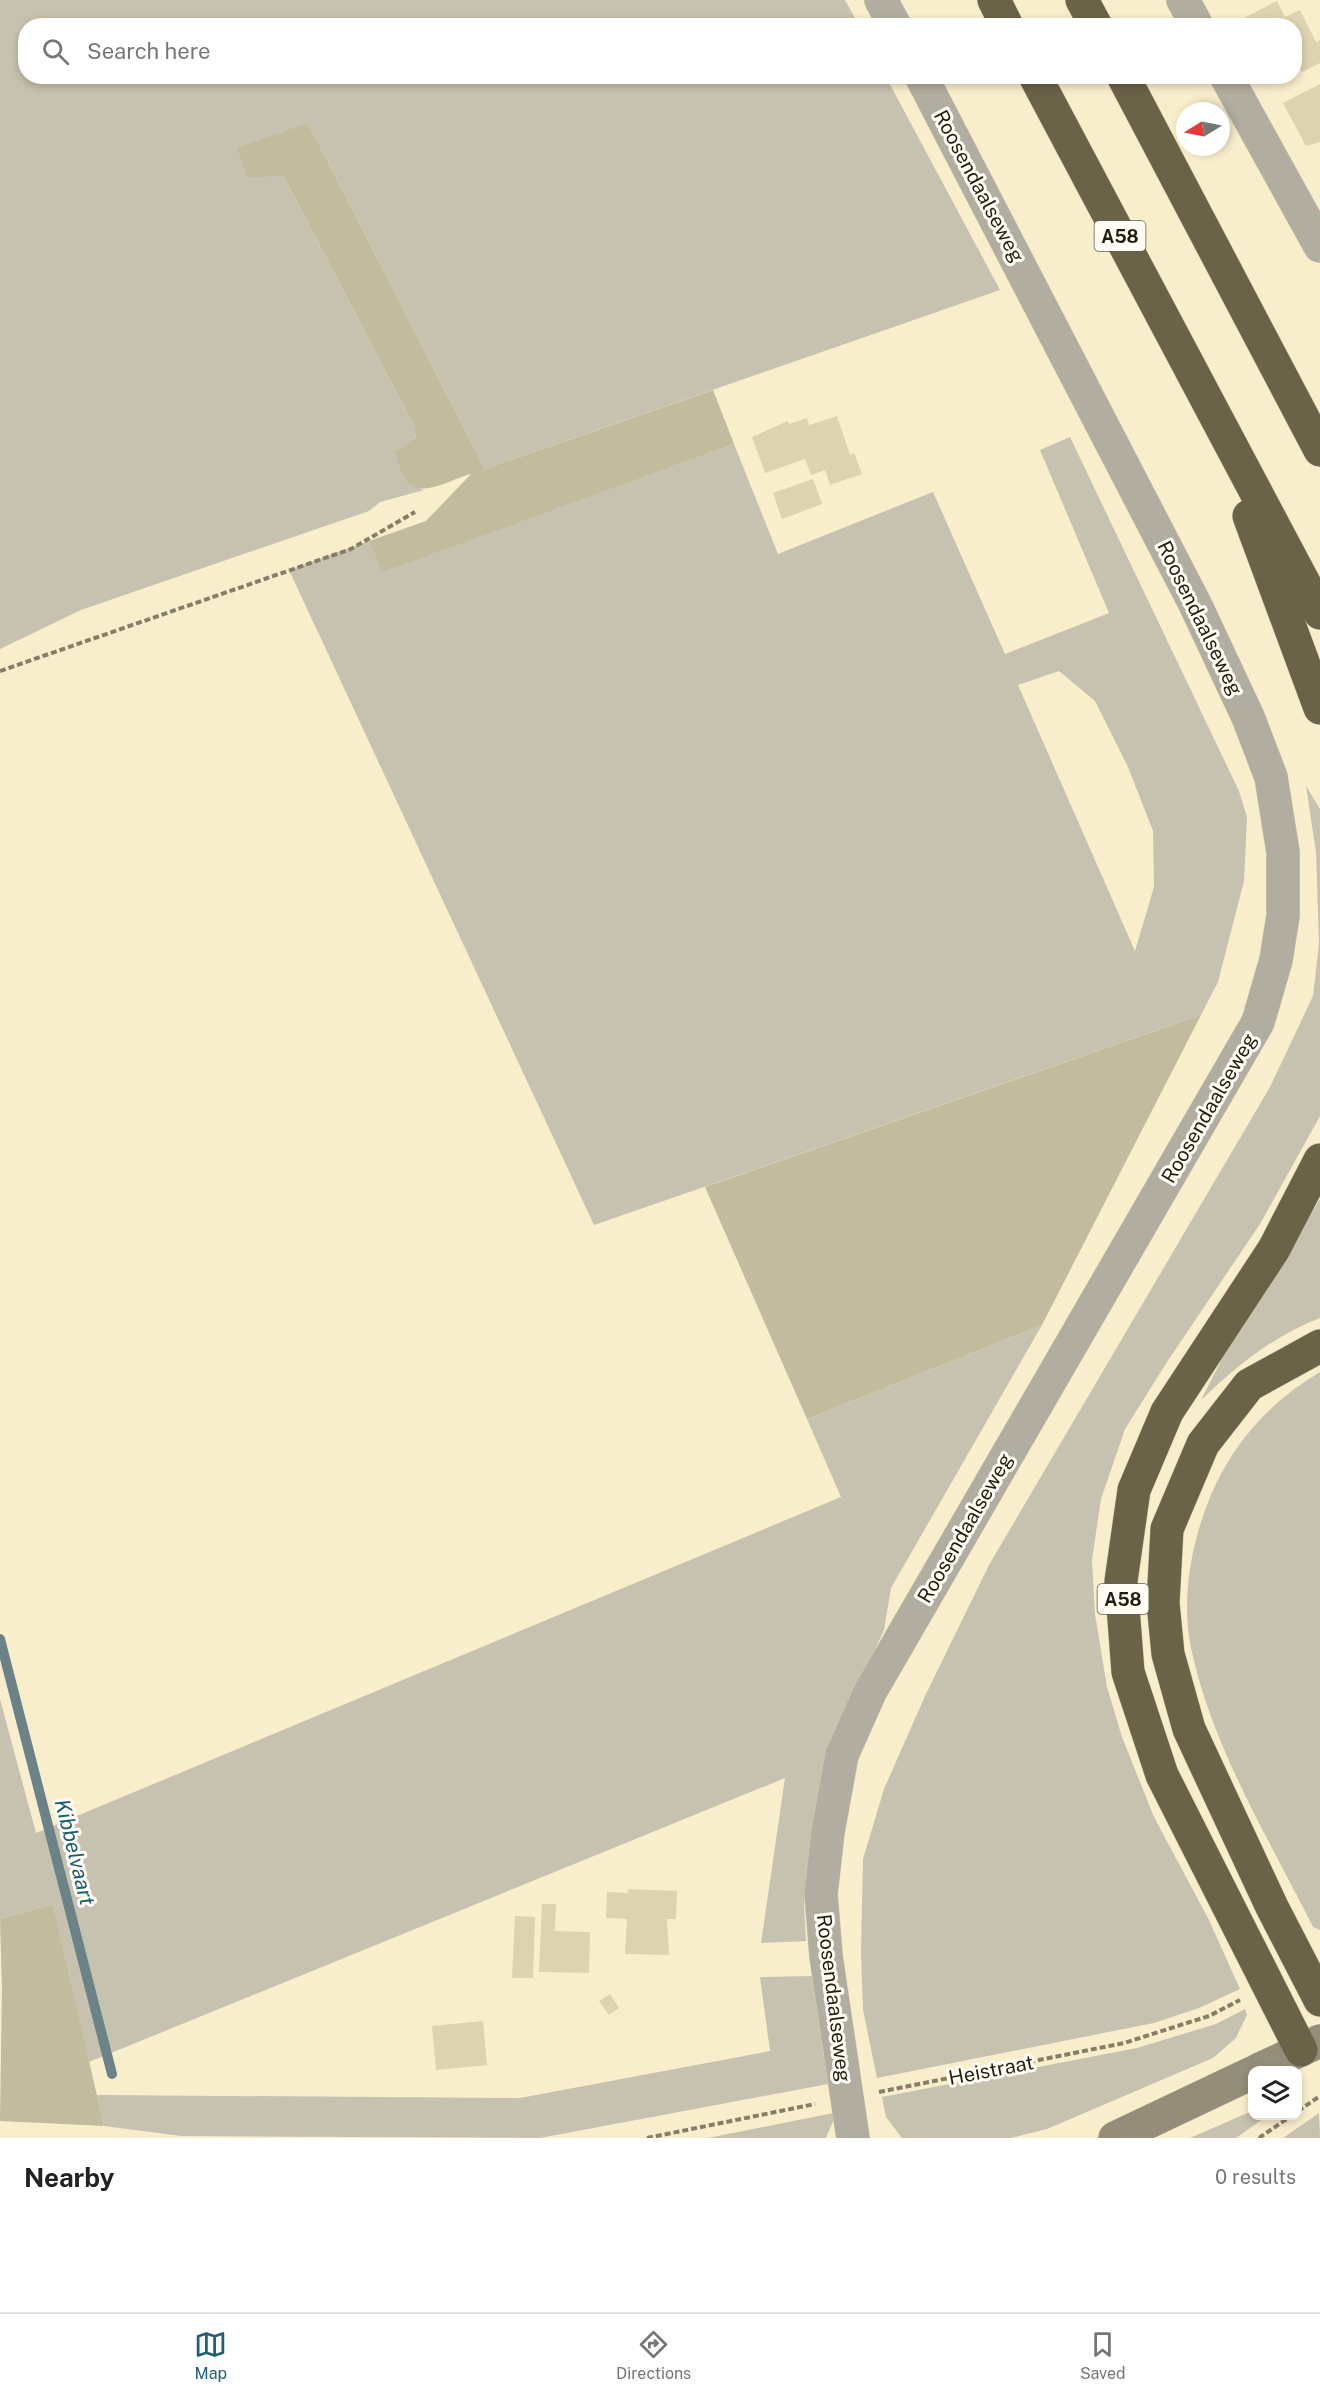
<!DOCTYPE html>
<html lang="en">
<head>
<meta charset="utf-8">
<style>
	body { margin:0; font-family:"Public Sans",sans-serif; background:#f2f2f2; color:#222 }
	.controls { position:absolute; right:18px; bottom:18px; display:grid; overflow:hidden; border-radius:12px; box-shadow:0 3px 9px #0003 }
	.controls button { width:54px; height:54px; display:grid; place-items:center; padding:0; border:0; border-bottom:2px solid #e0e0e0; background:#fff; color:#222; font:30px sans-serif }
	.compass { position:absolute; left:1176px; top:102px; width:54px; height:54px; border-radius:50%; background:#fff; box-shadow:0 3px 9px #0003; rotate:260deg }
	.list { margin:0; padding:0; list-style:none }
	h2 { display:flex; justify-content:space-between; align-items:center; height:78px; margin:0; padding:0 24px; font-size:26px }
	h2 small { font-size:20px; font-weight:400; color:#767676 }
	.icon { flex:none; width:33px; height:33px; fill:none; stroke:currentColor; stroke-width:2; stroke-linecap:round; stroke-linejoin:round }
	.map { position:relative; flex:none; width:1320px; height:2138px; overflow:hidden }
	.search { position:absolute; background:#fff; box-shadow:0 3px 9px #0003; left:18px; right:18px; top:18px; height:66px; display:flex; align-items:center; gap:15px; box-sizing:border-box; padding:0 21px; border-radius:24px; color:#767676; font-size:22px }
	.sheet { height:174px; background:#fff }
	nav { display:flex; justify-content:space-around; align-items:center; box-sizing:border-box; height:84px; border-top:2px solid #e0e0e0; background:#fff; font-size:16px; color:#767676 }
	nav a { display:grid; justify-items:center; gap:3px }
	nav .on { color:#205f75 }
	.map>svg:first-child { display:block }
</style>
</head>
<body>
<div class="map">
<svg width="1320" height="2138" viewBox="0 0 1320 2138">
	<rect width="100%" height="100%" fill="#f9eecb"/>
	<!-- green -->
	<g fill="#c7c1af" fill-rule="evenodd">
		<polygon points="0,0 845,0 859,25 26,26 26,76 886,77 1000,290 485,469 308,123 283,175 413,424 416,438 411,485 424,490 380,502 369,511 81,610 0,649"/>
		<path d="M1070 437 1239 791 1247 817 1244 881 1218 982 1201 1015 594 1225 289 570 369 541 382 571 734 444 778 554 933 492 1005 654 1109 613 1040 450ZM1059 671 1095 701 1128 767 1153 831 1154 887 1135 951 1018 685Z"/>
		<polygon points="1306,786 1320,809 1320,1116 1260,1224 1167,1362 1125,1429 1101,1499 1092,1560 1095,1614 1107,1687 1122,1737 1154,1817 1209,1920 1240,1989 1199,2008 1154,2023 877,2078 863,2010 861,1951 863,1859 884,1789 925,1696 989,1565 1270,1087 1313,996 1319,943 1316,852"/>
		<path d="M1320 1199V1318C1273 1336 1237 1366 1201 1400L1228 1347Z"/>
		<polygon points="1042,1325 891,1588 884,1630 846,1713 819,1802 804,1903 806,1941 761,1943 785,1778 89,2062 53,1904 0,1919 0,1699 36,1833 841,1497 807,1419"/>
		<path d="M1320 1372V1930L1313 1927C1268 1837 1212 1747 1191 1648 1180 1595 1193 1535 1214 1488 1237 1438 1273 1400 1320 1372Z"/>
		<polygon points="812,1976 828,2084 540,2138 182,2136 104,2126 97,2095 520,2098 770,2051 760,1977"/>
		<polygon points="1245,2009 1247,2015 1236,2038 1213,2058 1047,2129 1011,2138 902,2138 886,2117 882,2097 1137,2048 1216,2024"/>
		<polygon points="1252,2111 1252,2116 1267,2116 1236,2138 1190,2138"/>
		<polygon points="833,2113 834,2119 826,2138 708,2138"/>
		<polygon points="1319,2113 1320,2138 1283,2138"/>
	</g>
	<!-- forest -->
	<g fill="#c3bb9d">
		<path d="M308 123 485 469 713 390 734 444 382 572 369 541 426 521 471 474C453 478 419 501 405 479 400 471 398 460 395 452L416 438 413 424 283 175 248 178 237 148Z"/>
		<polygon points="1201,1015 1042,1325 807,1419 705,1187"/>
		<polygon points="53,1904 104,2126 0,2121 2,1988 0,1919"/>
	</g>
	<g fill="none" stroke-linecap="round" stroke-linejoin="round">
		<!-- stream -->
		<polyline stroke="#6b8288" stroke-width="10" points="0,1639 112,2074"/>
	</g>
	<!-- building -->
	<g fill="#ddd3b0">
		<polygon points="1277,1 1285,17 1300,10 1316,42 1320,40 1320,63 1302,72 1294,59 1294,26 1243,26 1240,20"/>
		<polygon points="1320,84 1320,142 1306,146 1283,103"/>
		<polygon points="837,416 850,455 854,453 862,474 830,485 825,470 811,475 805,459 765,473 752,437 788,421 789,424 807,418 809,425"/>
		<polygon points="813,479 822,504 782,519 773,493"/>
		<polygon points="628,1889 677,1891 676,1919 667,1919 669,1955 625,1954 627,1919 606,1918 607,1892 628,1893"/>
		<polygon points="542,1904 556,1904 555,1931 590,1932 589,1973 539,1972"/>
		<polygon points="515,1916 535,1917 533,1978 512,1978"/>
		<polygon points="610,1994 619,2008 609,2015 599,2001"/>
		<polygon points="483,2021 487,2065 436,2070 432,2026"/>
	</g>
	<g fill="none" stroke-linecap="round" stroke-linejoin="round">
		<defs>
			<g id="street">
				<polyline points="881,0 895,26"/>
				<polyline points="1183,0 1197,26"/>
				<polyline points="1226,76 1320,246"/>
				<polyline points="853,2138 826,1956 821,1894 828,1832 842,1755 870,1692 1258,1022 1276,960 1283,916 1283,852 1271,777 1248,717 1195,604 921,76"/>
			</g>
			<g id="secondary">
				<polyline points="1258,2070 1320,2041"/>
				<polyline points="1115,2138 1252,2073"/>
			</g>
			<g id="highway">
				<polyline points="994,0 1007,26"/>
				<polyline points="1082,0 1096,26"/>
				<polyline points="1035,76 1320,613"/>
				<polyline points="1123,76 1320,450"/>
				<polyline points="1249,516 1320,708"/>
				<polyline points="1320,1346 1249,1385 1203,1444 1167,1529 1163,1603 1168,1654 1189,1729 1272,1907 1320,2000"/>
				<polyline points="1301,2050 1162,1775 1128,1672 1121,1581 1134,1490 1167,1412 1274,1249 1320,1160"/>
			</g>
		</defs>
		<!-- street casing -->
		<use href="#street" stroke="#d2c9aa" stroke-width="34"/>
		<!-- secondary casing -->
		<use href="#secondary" stroke="#d2c9aa" stroke-width="34"/>
		<!-- highway casing -->
		<use href="#highway" stroke="#d2c9aa" stroke-width="34"/>
		<!-- path -->
		<g stroke="#867f68" stroke-width="4" stroke-dasharray="6 3" stroke-linecap="butt">
			<polyline points="0,671 351,549 415,512"/>
			<polyline points="879,2092 1124,2043 1209,2016 1240,2000"/>
			<polyline points="1298,2111 1320,2096"/>
			<polyline points="647,2138 815,2104"/>
			<polyline points="1259,2138 1291,2116"/>
		</g>
		<!-- street -->
		<use href="#street" stroke="#b1ada0" stroke-width="33"/>
		<!-- secondary -->
		<use href="#secondary" stroke="#938d7a" stroke-width="33"/>
		<!-- highway -->
		<use href="#highway" stroke="#6b6347" stroke-width="33"/>
	</g>
	<g text-anchor="middle" dominant-baseline="central" stroke-width="6" stroke-linejoin="round" paint-order="stroke">
		<!-- shield labels -->
		<g fill="#fefcf4" stroke="#636155" stroke-width="1.5">
			<rect x="1094.5" y="221" width="51" height="30" rx="4.5"/>
			<rect x="1097.5" y="1584" width="51" height="30" rx="4.5"/>
		</g>
		<g font-size="18" font-weight="bold" fill="#211e11">
			<text x="1120" y="236">A58</text>
			<text x="1123" y="1599">A58</text>
		</g>
		<!-- street labels -->
		<g font-size="20" fill="#211e11" stroke="#fefcf4">
			<text transform="translate(979 186) rotate(62)">Roosendaalseweg</text>
			<text transform="translate(1200 618) rotate(64)">Roosendaalseweg</text>
			<text transform="translate(1209 1108) rotate(-60)">Roosendaalseweg</text>
			<text transform="translate(965 1528) rotate(-60)">Roosendaalseweg</text>
			<text transform="translate(834 1998) rotate(83)">Roosendaalseweg</text>
			<text transform="translate(991 2070) rotate(-11)">Heistraat</text>
		</g>
		<!-- water labels -->
		<g font-size="21" font-style="italic" fill="#1b5b71" stroke="#fefcf4">
			<text transform="translate(75 1852) rotate(76)">Kibbelvaart</text>
		</g>
	</g>
</svg>
<div class="controls">
<button><svg class="icon" aria-label="layers" viewBox="0 0 24 24"><path d="M12 4l9 5-9 5-9-5zM3 14l9 5 9-5"/></svg></button>
</div>
<svg class="compass" viewBox="-18 -18 36 36"><path d="M0-13l5 13h-10z" fill="#e53935"/><path d="M0 13l5-13h-10z" fill="#767676"/></svg>
<div class="search"><svg class="icon" aria-label="search" viewBox="0 0 24 24"><circle cx="10" cy="10" r="6"/><path d="M15 15l6 6"/></svg>Search here</div>
</div>
<section class="sheet">
<h2>Nearby<small>0 results</small></h2>
<ul class="list">
</ul>
</section>
<nav>
<a class="on"><svg class="icon" aria-label="map" viewBox="0 0 24 24"><path d="M3 6l6-2 6 2 6-2v14l-6 2-6-2-6 2zM9 4v14M15 6v14"/></svg>Map</a>
<a><svg class="icon" aria-label="directions" viewBox="0 0 24 24"><path d="M12 3l9 9-9 9-9-9zM9 14v-3h6M13 9l2 2-2 2"/></svg>Directions</a>
<a><svg class="icon" aria-label="saved" viewBox="0 0 24 24"><path d="M7 4h10v16l-5-4-5 4z"/></svg>Saved</a>
</nav>
</body>
</html>
